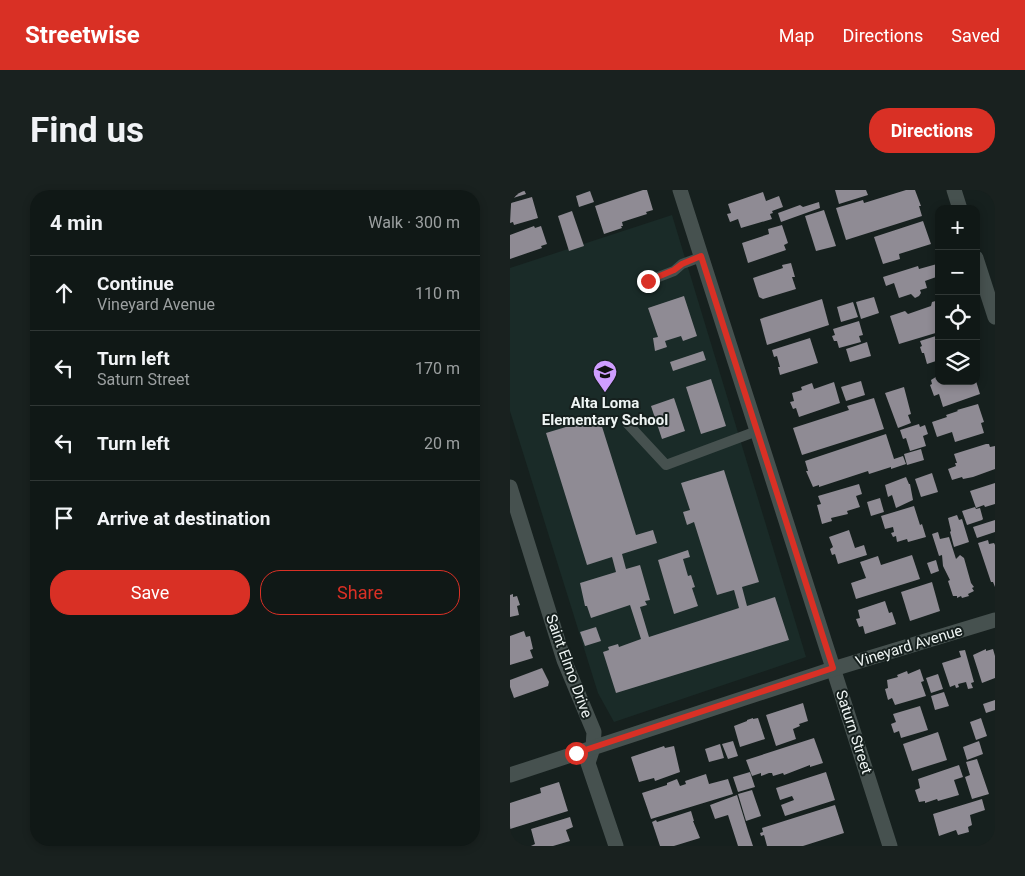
<!DOCTYPE html>
<html lang="en">
<head>
<meta charset="utf-8">
<style>
	body { margin:0; font-family:Roboto,sans-serif; background:#19211f; color:#f1f3f6 }
	.controls { position:absolute; right:15px; top:15px; display:grid; overflow:hidden; border-radius:10px; box-shadow:0 2px 8px #0003 }
	.controls button { width:45px; height:45px; display:grid; place-items:center; padding:0; border:0; border-bottom:1px solid #303735; background:#101816; color:#f1f3f6; font:25px sans-serif }
	.stop { position:absolute; width:15px; height:15px; margin:-11px; border:4px solid #d93025; border-radius:50%; background:#fff }
	.stop.end { background:#d93025; border-color:#fff; box-shadow:0 1px 5px #0008 }
	.list { margin:0; padding:0; list-style:none }
	h2 { display:flex; justify-content:space-between; align-items:center; height:65px; margin:0; padding:0 20px; font-size:21px }
	h2 small { font-size:16px; font-weight:400; color:#9ca0a1 }
	.list li { display:grid; grid-template-columns:32px 1fr auto; gap:15px; align-items:center; box-sizing:border-box; height:75px; padding:0 20px; border-top:1px solid #303735 }
	.list b { display:block; font-size:19px; white-space:nowrap }
	.list p { margin:0; font-size:16px; white-space:nowrap; color:#9ca0a1 }
	.list em { font-size:16px; font-style:normal; color:#9ca0a1 }
	.actions { display:flex; gap:10px; padding:15px 20px }
	.actions a { flex:1; padding:11px 0; border:1px solid #d93025; border-radius:20px; text-align:center; font-size:18px; color:#d93025 }
	.actions .main { background:#d93025; color:#fff }
	.icon { flex:none; width:28px; height:28px; fill:none; stroke:currentColor; stroke-width:2; stroke-linecap:round; stroke-linejoin:round }
	.map { position:relative; flex:none; width:485px; height:656px; overflow:hidden; border-radius:20px }
	header { display:flex; align-items:center; gap:30px; box-sizing:border-box; height:70px; padding:0 25px; background:#d93025; color:#fff }
	header strong { font-size:24px }
	nav { display:flex; gap:28px; margin-inline-start:auto; font-size:18px }
	.intro { display:flex; align-items:center; justify-content:space-between; box-sizing:border-box; height:120px; padding:0 30px }
	h1 { margin:0; font-size:35px }
	.button { padding:12px 22px; border-radius:20px; background:#d93025; color:#fff; font-size:18px; font-weight:700 }
	main { display:flex; gap:30px; padding:0 30px }
	aside { flex:1; background:#101816; border-radius:20px; box-shadow:0 2px 8px #0003 }
	.map>svg:first-child { display:block }
</style>
</head>
<body>
<header>
<strong>Streetwise</strong>
<nav><a>Map</a><a>Directions</a><a>Saved</a></nav>
</header>
<div class="intro"><h1>Find us</h1><a class="button">Directions</a></div>
<main>
<aside>
<h2>4 min<small>Walk · 300 m</small></h2>
<ul class="list">
<li><svg class="icon" aria-label="ahead" viewBox="0 0 24 24"><path d="M12 20V5M6 11l6-6 6 6"/></svg><div><b>Continue</b><p>Vineyard Avenue</p></div><em>110 m</em></li>
<li><svg class="icon" aria-label="left" viewBox="0 0 24 24"><path d="M17 20v-9H6M10 6l-5 5 5 5"/></svg><div><b>Turn left</b><p>Saturn Street</p></div><em>170 m</em></li>
<li><svg class="icon" aria-label="left" viewBox="0 0 24 24"><path d="M17 20v-9H6M10 6l-5 5 5 5"/></svg><div><b>Turn left</b></div><em>20 m</em></li>
<li><svg class="icon" aria-label="arrive" viewBox="0 0 24 24"><path d="M6 21V4h12l-3 4 3 4H6"/></svg><div><b>Arrive at destination</b></div></li>
</ul>
<div class="actions"><a class="main">Save</a><a>Share</a></div>
</aside>
<div class="map">
<svg width="485" height="656" viewBox="0 0 485 656">
	<rect width="100%" height="100%" fill="#16201e"/>
	<!-- built -->
	<polygon fill="#1a2b28" points="162,25 296,467 104,532 88,503 0,221 0,78"/>
	<!-- building -->
	<g fill="#8f8b94">
		<polygon points="14,0 16,4 0,9 0,1"/>
		<polygon points="133,0 137,0 143,20 136,22 137,24 112,32 113,36 111,36 112,38 94,44 85,16"/>
		<polygon points="325,0 356,0 358,5 329,14"/>
		<polygon points="396,0 405,0 411,16 409,16 412,26 336,50 326,18 353,10 354,13"/>
		<polygon points="80,1 84,12 69,17 66,6"/>
		<polygon points="253,2 256,11 269,6 273,17 262,21 263,23 260,24 262,29 231,38 228,29 220,32 217,24 221,23 218,14"/>
		<polygon points="22,7 28,28 4,35 3,32 0,33 1,13"/>
		<polygon points="309,12 310,18 271,32 268,23 290,15 293,17"/>
		<polygon points="314,20 326,56 306,61 295,26"/>
		<polygon points="62,21 74,56 59,61 48,26"/>
		<polygon points="413,31 421,54 389,64 390,69 373,74 364,47"/>
		<polygon points="272,35 278,53 274,55 276,60 238,73 232,53 259,44 258,39"/>
		<polygon points="24,36 25,38 31,36 37,54 31,56 32,58 0,69 0,45"/>
		<polygon points="281,73 285,87 282,87 286,99 253,109 249,107 243,88 273,78 272,75"/>
		<polygon points="427,74 429,86 415,91 417,98 410,100 411,103 409,106 405,108 401,104 389,108 384,93 376,96 373,87 408,76 409,79"/>
		<polygon points="174,106 187,146 173,151 171,146 155,151 157,157 145,161 143,148 148,147 138,118"/>
		<polygon points="364,107 369,123 351,129 346,112"/>
		<polygon points="312,109 319,135 257,155 250,129"/>
		<polygon points="429,110 429,142 389,154 380,126 395,121 398,124 421,116 422,112"/>
		<polygon points="343,112 348,127 331,132 327,117"/>
		<polygon points="349,131 353,145 349,146 351,152 329,158 327,151 324,151 322,146 325,145 323,139"/>
		<polygon points="429,145 429,170 417,174 414,163 412,163 410,157 412,156 410,151"/>
		<polygon points="300,148 308,173 270,185 268,177 270,177 267,166 264,167 262,160"/>
		<polygon points="357,152 361,166 340,172 336,159"/>
		<polygon points="193,161 196,170 163,181 160,172"/>
		<polygon points="429,185 429,191 466,191 470,204 433,217 429,204 424,206 420,195 422,194 421,190"/>
		<polygon points="201,189 216,236 191,244 176,197"/>
		<polygon points="351,191 355,205 336,211 331,197"/>
		<polygon points="324,192 330,213 289,227 286,218 283,219 280,212 284,211 282,203 292,200 291,197 302,193 304,199"/>
		<polygon points="394,197 401,224 398,225 401,233 388,238 375,203"/>
		<polygon points="164,208 175,241 152,249 141,216"/>
		<polygon points="364,208 374,239 292,265 283,238 339,220 337,216"/>
		<polygon points="468,214 474,232 471,233 474,243 445,252 442,242 427,247 422,232 437,227 436,225 448,221 447,220"/>
		<polygon points="89,227 126,345 143,340 147,353 112,364 116,379 130,375 140,410 135,411 137,415 130,417 139,447 229,418 224,400 207,405 184,332 177,335 173,322 180,320 171,293 214,280 249,392 232,397 237,416 265,407 279,450 106,503 93,462 99,460 98,457 108,454 109,457 131,449 120,415 81,428 77,416 75,416 70,393 106,382 102,367 77,375 36,243"/>
		<polygon points="409,234 410,237 415,235 418,244 413,246 416,256 400,261 396,248 393,249 390,240"/>
		<polygon points="376,244 384,269 393,266 396,274 381,279 381,277 359,284 358,281 309,297 309,295 303,297 296,281 298,281 295,271"/>
		<polygon points="476,254 479,254 480,257 485,256 485,279 463,287 453,289 452,287 442,290 438,279 446,276 445,273 447,273 444,264"/>
		<polygon points="411,259 414,270 397,275 394,264"/>
		<polygon points="422,283 428,302 411,307 405,289"/>
		<polygon points="396,287 399,294 400,294 403,310 386,318 382,305 378,307 375,295"/>
		<polygon points="485,293 485,314 475,317 474,315 466,318 460,301"/>
		<polygon points="349,294 352,304 346,306 350,317 337,321 338,324 321,328 322,331 312,334 307,315 311,314 308,306"/>
		<polygon points="370,308 374,322 361,326 357,312"/>
		<polygon points="404,316 410,335 412,334 416,347 398,352 397,349 387,352 386,346 383,347 381,343 384,342 383,337 375,339 371,326"/>
		<polygon points="465,317 466,319 470,318 473,329 472,330 457,335 452,321"/>
		<polygon points="447,325 449,330 452,329 459,352 444,357 440,342 441,341 438,328"/>
		<polygon points="485,330 485,342 467,348 463,337"/>
		<polygon points="339,340 345,358 354,355 357,365 328,374 325,364 322,365 320,359 323,357 319,347"/>
		<polygon points="428,342 430,349 439,347 446,369 450,365 454,368 461,393 464,397 462,398 464,401 458,404 459,406 452,408 451,406 447,408 447,406 443,406 438,391 440,390 433,376 432,365 429,366 422,344"/>
		<polygon points="478,350 479,354 484,353 485,355 485,397 483,392 481,392 468,353"/>
		<polygon points="178,360 180,367 173,369 178,386 181,385 185,397 182,398 188,416 164,424 148,370"/>
		<polygon points="402,365 410,389 346,409 341,393 356,388 350,372 368,366 371,375"/>
		<polygon points="426,370 429,381 421,384 417,373"/>
		<polygon points="422,392 430,421 400,431 391,402"/>
		<polygon points="3,404 3,407 7,406 10,415 7,416 9,425 0,427 0,405"/>
		<polygon points="375,411 379,423 382,422 386,434 355,444 353,436 349,437 346,429 350,428 348,420"/>
		<polygon points="86,437 91,451 75,456 70,442"/>
		<polygon points="14,441 16,447 20,446 23,459 20,460 23,468 0,475 0,446"/>
		<polygon points="476,459 476,461 483,459 485,466 485,488 472,493 463,465"/>
		<polygon points="455,460 464,492 461,493 463,498 458,499 456,492 448,494 449,497 446,498 445,495 440,497 432,473 451,467 449,461"/>
		<polygon points="32,478 39,492 38,496 4,508 0,497 0,490"/>
		<polygon points="410,479 414,491 411,492 416,506 385,515 382,508 378,510 375,499 378,498 377,490 388,487 387,485 397,481 398,484"/>
		<polygon points="428,484 433,499 421,503 416,488"/>
		<polygon points="434,502 439,516 425,520 421,506"/>
		<polygon points="485,510 485,520 476,523 473,514"/>
		<polygon points="293,513 298,531 289,534 290,536 283,539 286,549 266,556 256,525"/>
		<polygon points="410,516 418,540 391,548 389,541 384,543 381,534 386,532 383,524"/>
		<polygon points="243,528 243,529 248,528 255,549 230,557 224,536 237,531 237,530"/>
		<polygon points="471,528 477,546 466,550 460,532"/>
		<polygon points="428,542 437,570 402,581 393,554"/>
		<polygon points="304,548 313,573 300,577 300,575 274,585 273,583 263,586 262,583 259,583 251,586 251,583 242,586 236,570"/>
		<polygon points="223,551 228,566 218,569 212,554"/>
		<polygon points="469,551 473,564 457,570 453,557"/>
		<polygon points="210,554 214,568 199,572 195,559"/>
		<polygon points="154,556 155,558 164,556 170,582 145,591 144,588 129,592 121,567"/>
		<polygon points="467,569 479,604 462,609 455,587 460,585 456,572"/>
		<polygon points="449,575 453,587 444,590 449,605 428,611 427,609 415,613 415,611 409,612 405,600 410,598 408,589"/>
		<polygon points="240,582 245,597 228,602 223,587"/>
		<polygon points="316,582 325,610 275,626 271,615 284,610 282,606 270,610 266,598"/>
		<polygon points="196,584 199,594 218,589 223,604 141,629 132,603 157,595 157,593 167,589 170,596 176,594 175,591"/>
		<polygon points="49,592 58,621 0,639 0,613 31,603 30,598"/>
		<polygon points="242,600 251,626 236,631 228,604"/>
		<polygon points="227,605 238,641 243,656 228,656 218,625 205,629 200,615"/>
		<polygon points="472,609 475,620 460,625 462,635 458,637 459,642 448,645 446,640 429,646 423,624"/>
		<polygon points="325,615 334,643 293,656 257,656 254,645 251,646 250,643 253,642 252,638"/>
		<polygon points="181,621 184,631 183,631 190,648 164,656 150,656 142,632 146,630 147,632"/>
		<polygon points="60,627 63,637 56,640 60,651 43,656 21,656 25,654 21,639"/>
	</g>
	<g fill="none" stroke-linecap="round" stroke-linejoin="round">
		<!-- lane -->
		<g stroke="#46514f" stroke-width="10">
			<polyline points="138,91 164,81 172,74 191,67"/>
			<polyline points="117,233 156,275 247,241"/>
		</g>
		<!-- street -->
		<g stroke="#46514f" stroke-width="15">
			<polyline points="170,0 380,656"/>
			<polyline points="444,0 450,19"/>
			<polyline points="466,68 485,127"/>
			<polyline points="0,297 54,470 84,542 83,558 78,573 106,656"/>
			<polyline points="0,585 323,479 485,430"/>
		</g>
	</g>
	<g fill="none" stroke-linecap="round" stroke-linejoin="round">
		<!-- route -->
		<polyline stroke="#d93025" stroke-width="6" points="66,563 323,478 191,66 172,74 164,80 138,91"/>
	</g>
	<!-- icons -->
	<defs>
		<symbol id="school-pin" viewBox="-11 -11 22 30"><path d="M0 17L-7.5 6A9.5 9.5 0 1 1 7.5 6Z" fill="#cf9eff" stroke="#16201e"/><path d="M0-5L7-2L0 1L-7-2ZM-4 1L0 2.5L4 1V4Q0 6-4 4Z" fill="#111"/></symbol>
	</defs>
	<g fill-rule="evenodd">
		<use href="#school-pin" x="81" y="168" width="28" height="38"/>
	</g>
	<g text-anchor="middle" dominant-baseline="central" stroke-width="4" stroke-linejoin="round" paint-order="stroke">
		<!-- poi labels -->
		<g font-size="15" font-weight="bold" fill="#eef4f3" stroke="#16201e">
			<text x="95" y="213">Alta Loma<tspan x="95" dy="17">Elementary School</tspan></text>
		</g>
		<!-- street labels -->
		<g font-size="15" fill="#eef4f3" stroke="#16201e">
			<text transform="translate(399 456) rotate(-17)">Vineyard Avenue</text>
			<text transform="translate(59 476) rotate(70)">Saint Elmo Drive</text>
			<text transform="translate(344 542) rotate(72)">Saturn Street</text>
		</g>
	</g>
</svg>
<div class="controls">
<button>+</button>
<button>−</button>
<button><svg class="icon" aria-label="locate" viewBox="0 0 24 24"><circle cx="12" cy="12" r="6"/><path d="M12 2v4M12 18v4M2 12h4M18 12h4"/></svg></button>
<button><svg class="icon" aria-label="layers" viewBox="0 0 24 24"><path d="M12 4l9 5-9 5-9-5zM3 14l9 5 9-5"/></svg></button>
</div>
<div class="stop" style="left:66px;top:563px"></div>
<div class="stop end" style="left:138px;top:91px"></div>
</div>
</main>
</body>
</html>
